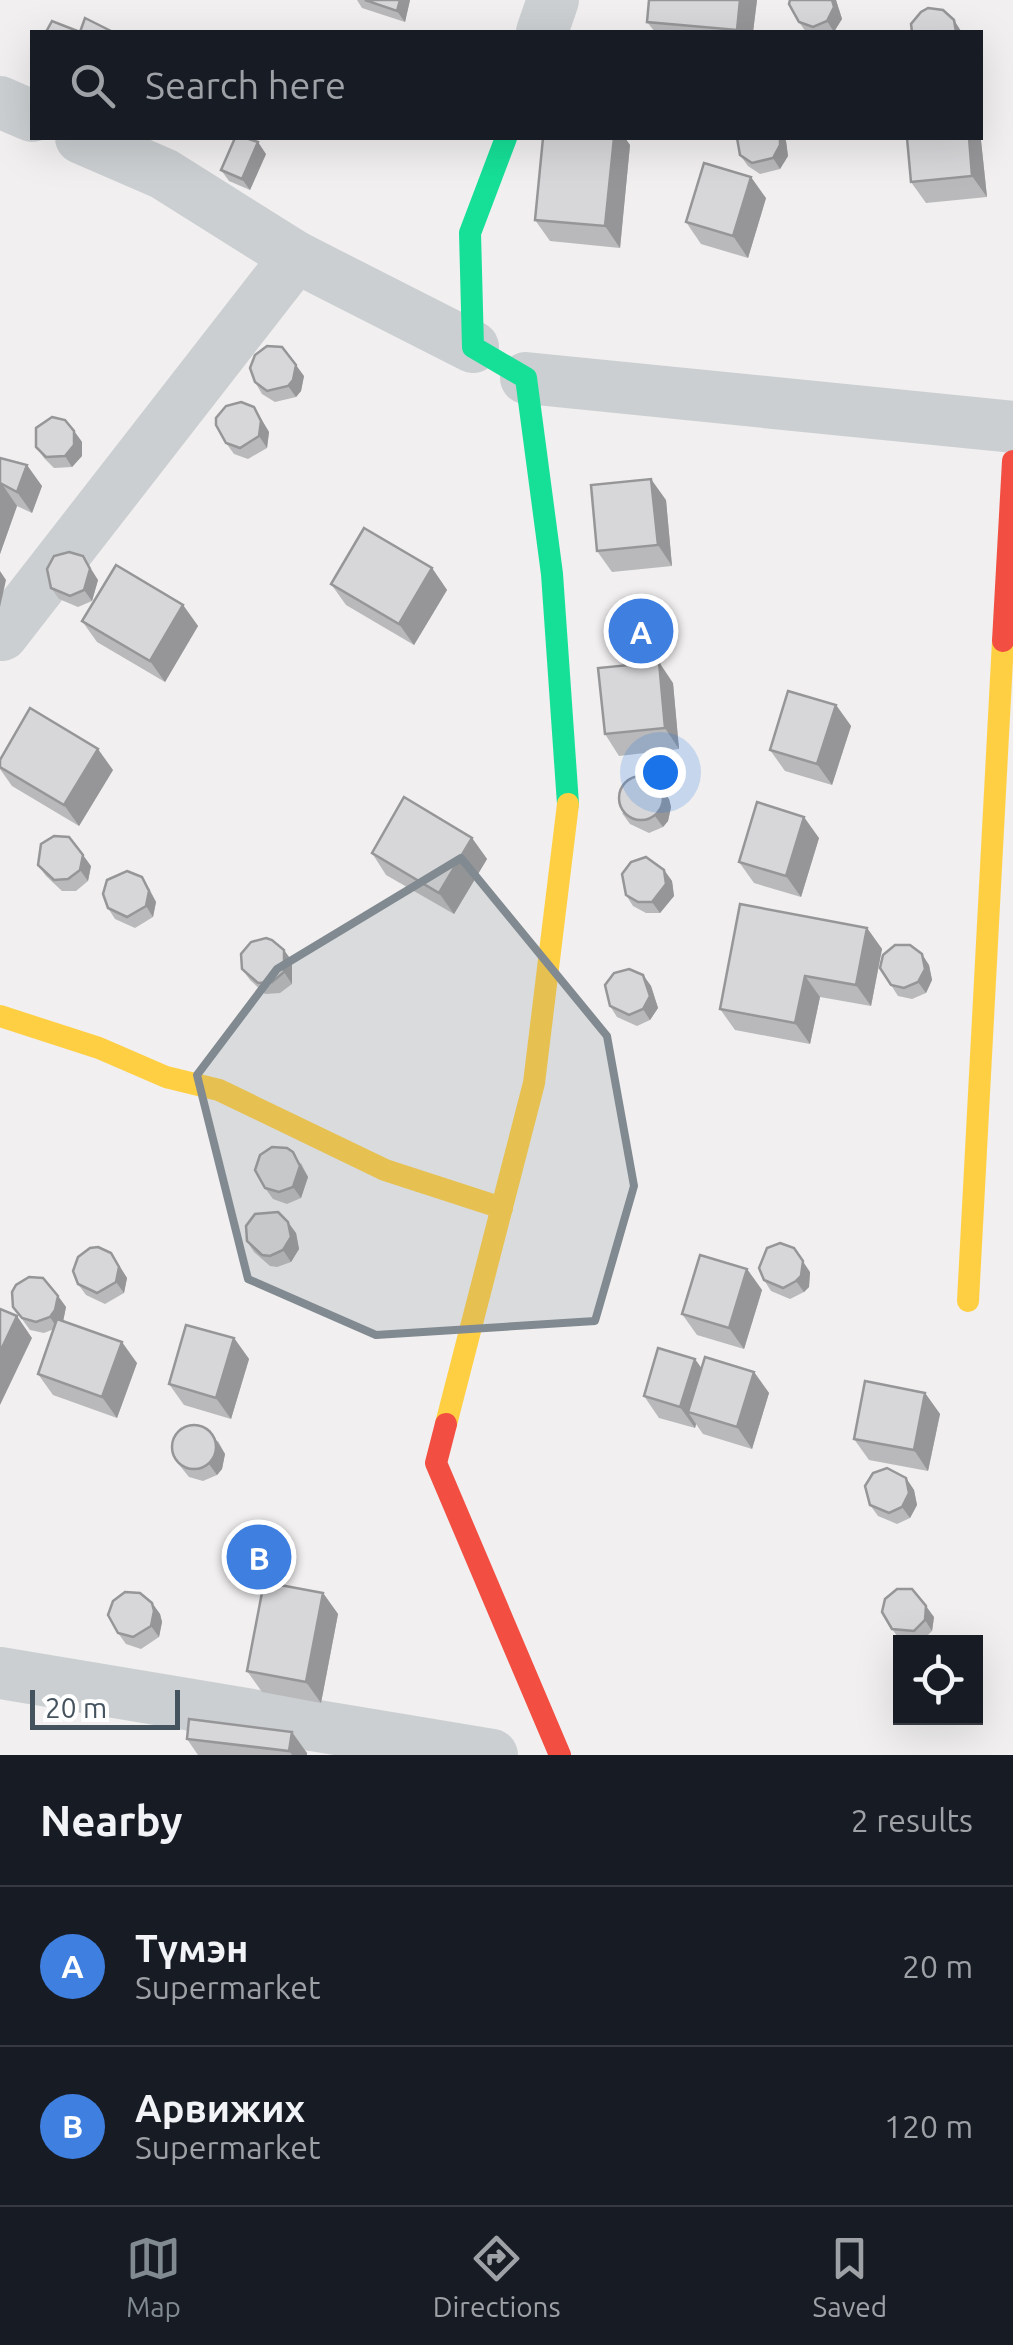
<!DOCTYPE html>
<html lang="en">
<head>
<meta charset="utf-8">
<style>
	body { margin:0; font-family:Ubuntu,sans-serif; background:#242831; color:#f1f3f6 }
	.controls { position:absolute; right:30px; bottom:30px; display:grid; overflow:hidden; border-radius:0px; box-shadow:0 10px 40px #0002 }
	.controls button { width:90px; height:90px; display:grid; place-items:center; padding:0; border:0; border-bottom:2px solid #363941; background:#171b24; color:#f1f3f6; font:50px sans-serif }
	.scale { position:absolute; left:30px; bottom:25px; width:150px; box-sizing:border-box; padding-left:10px; border:5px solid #45535e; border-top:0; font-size:28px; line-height:35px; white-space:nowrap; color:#45535e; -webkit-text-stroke:8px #fff; paint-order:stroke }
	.you { position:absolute; left:660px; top:772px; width:35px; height:35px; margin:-25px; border:8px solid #fff; border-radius:50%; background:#1a73e8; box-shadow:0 0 0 15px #1a73e833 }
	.badge { display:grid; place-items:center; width:65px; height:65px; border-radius:50%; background:#818a91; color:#fff; font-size:32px; font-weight:700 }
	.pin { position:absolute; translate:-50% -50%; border:5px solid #fff; box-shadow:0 2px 10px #0006 }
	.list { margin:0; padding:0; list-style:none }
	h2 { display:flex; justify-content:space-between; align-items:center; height:130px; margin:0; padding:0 40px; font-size:42px }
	h2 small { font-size:32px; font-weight:400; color:#9ea1a6 }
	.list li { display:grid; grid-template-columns:65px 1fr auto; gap:30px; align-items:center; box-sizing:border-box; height:160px; padding:0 40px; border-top:2px solid #363941 }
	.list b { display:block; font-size:38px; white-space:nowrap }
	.list p { margin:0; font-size:32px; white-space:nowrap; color:#9ea1a6 }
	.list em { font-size:32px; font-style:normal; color:#9ea1a6 }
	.icon { flex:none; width:55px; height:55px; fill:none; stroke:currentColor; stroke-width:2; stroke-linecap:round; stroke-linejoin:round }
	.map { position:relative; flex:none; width:1013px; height:1755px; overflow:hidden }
	.search { position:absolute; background:#171b24; box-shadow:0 10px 40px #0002; left:30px; right:30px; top:30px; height:110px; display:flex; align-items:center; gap:25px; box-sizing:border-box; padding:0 35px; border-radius:0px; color:#9ea1a6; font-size:38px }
	.sheet { height:450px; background:#171b24 }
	nav { display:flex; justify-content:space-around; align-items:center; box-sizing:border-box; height:140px; border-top:2px solid #363941; background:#171b24; font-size:28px; color:#9ea1a6 }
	nav a { display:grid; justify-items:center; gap:5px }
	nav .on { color:#818a91 }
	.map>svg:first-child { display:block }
</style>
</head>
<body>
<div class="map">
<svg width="1013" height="1755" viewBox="0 0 1013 1755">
	<rect width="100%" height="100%" fill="#f1efef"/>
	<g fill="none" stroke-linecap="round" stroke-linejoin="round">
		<!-- street -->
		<g stroke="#cbcfd1" stroke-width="52">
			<polyline points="542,32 553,0"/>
			<polyline points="0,102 32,116"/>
			<polyline points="81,138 164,174 296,257 473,347"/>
			<polyline points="526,378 1013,427"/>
			<polyline points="2,635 296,257"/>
			<polyline points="0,1673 492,1755"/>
		</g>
		<!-- fast -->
		<polyline stroke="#16e098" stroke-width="22" points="506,138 470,233 473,347 526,378 552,574 568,804"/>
		<!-- slow -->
		<g stroke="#ffcf43" stroke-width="22">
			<polyline points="0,1016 99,1048 166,1077 219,1090 385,1170 502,1208"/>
			<polyline points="968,1301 1003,641"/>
			<polyline points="446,1424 534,1083 568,804"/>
		</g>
		<!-- jam -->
		<g stroke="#f24e42" stroke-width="22">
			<polyline points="1003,641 1013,461"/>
			<polyline points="446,1424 436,1463 560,1755"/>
		</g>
	</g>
	<!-- wall -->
	<g fill="#b9b9bb">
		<polygon points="357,0 410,0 405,22 362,8"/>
		<polygon points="649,0 757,0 753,32 655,32 647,22"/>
		<polygon points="790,0 836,0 842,19 833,32 806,32 799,22"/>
		<polygon points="980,131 987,197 926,203 911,182 980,138"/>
		<polygon points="543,138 625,138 630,145 620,248 550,241 535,220"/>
		<polygon points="737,138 784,138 786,141 788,156 780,169 760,174 748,166 740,155"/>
		<polygon points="266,154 250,190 229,181 221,170"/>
		<polygon points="766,198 748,258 701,244 686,222"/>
		<polygon points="304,376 301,391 296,397 275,402 262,394 255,382"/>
		<polygon points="254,407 269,432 267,448 248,459 234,454 226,443"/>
		<polygon points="74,431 82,442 82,456 72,467 54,468 44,458 36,447"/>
		<polygon points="0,458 42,486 32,513 17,506 0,554"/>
		<polygon points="666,500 672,566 612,572 597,551"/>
		<polygon points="432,568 447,590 414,645 346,605 331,584"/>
		<polygon points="98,580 92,601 78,607 59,599 51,588"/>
		<polygon points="183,605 198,626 165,682 97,642 82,621"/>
		<polygon points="673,683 679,749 619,756 605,734"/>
		<polygon points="836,705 851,726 832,785 785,771 770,750"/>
		<polygon points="0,760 113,770 79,826 12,786 0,769"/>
		<polygon points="669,799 671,807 668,821 663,827 649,833 630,824 622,813"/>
		<polygon points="472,838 487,859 454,914 386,875 372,853"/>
		<polygon points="819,838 801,897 754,883 739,862"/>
		<polygon points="38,865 91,866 88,881 76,891 62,891 46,876"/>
		<polygon points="664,870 672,881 674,896 660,913 646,913 633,906 626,895"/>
		<polygon points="149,888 156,902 153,917 135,928 115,919 108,908"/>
		<polygon points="867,928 882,949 871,1006 820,997 810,1044 735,1030 720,1009"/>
		<polygon points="292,961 292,984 280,993 265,994 250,980 242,969"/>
		<polygon points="929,965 932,980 926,993 912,999 898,996 891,985"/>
		<polygon points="643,975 651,986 658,1008 650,1020 637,1026 617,1017 610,1006"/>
		<polygon points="301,1163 308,1177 301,1198 287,1204 273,1199 265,1188"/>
		<polygon points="296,1233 299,1249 291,1262 277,1267 270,1266 254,1252 247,1241"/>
		<polygon points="119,1265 127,1278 124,1293 105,1304 86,1295 78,1284"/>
		<polygon points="747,1269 762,1290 744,1349 697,1335 682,1314"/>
		<polygon points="810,1272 809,1287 804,1292 790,1299 771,1291 764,1280"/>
		<polygon points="58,1296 66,1307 63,1321 137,1363 117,1418 53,1395 38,1374 54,1329 44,1333 30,1330 13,1307"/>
		<polygon points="234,1338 249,1359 231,1419 184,1405 169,1384"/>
		<polygon points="701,1368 754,1372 769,1393 752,1449 703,1434 696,1424 695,1428 659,1418 644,1396"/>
		<polygon points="925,1393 940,1414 928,1471 869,1460 854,1439"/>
		<polygon points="218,1441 225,1454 222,1469 217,1475 203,1481 189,1477 176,1461"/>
		<polygon points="906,1478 914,1490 917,1505 910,1518 897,1524 878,1516 870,1505"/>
		<polygon points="323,1593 338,1614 321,1703 262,1692 247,1671"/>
		<polygon points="152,1603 160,1614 162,1622 159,1637 141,1649 126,1644 118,1633"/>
		<polygon points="934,1617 932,1631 921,1642 900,1640 892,1629"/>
		<polygon points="187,1739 307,1753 307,1755 198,1755"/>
	</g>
	<!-- shaded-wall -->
	<g fill="#969698">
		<polygon points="400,0 410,0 405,22 397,11"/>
		<polygon points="740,0 757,0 753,32 739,32 737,30"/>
		<polygon points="832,0 836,0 842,19 834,32 827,21"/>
		<polygon points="954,20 961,31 962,32 956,32"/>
		<polygon points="980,131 987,197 972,176 969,138 980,138"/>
		<polygon points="614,138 625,138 630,145 620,248 605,226"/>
		<polygon points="780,138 784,138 786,141 788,156 780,169 773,158"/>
		<polygon points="258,142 266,154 250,190 242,179"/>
		<polygon points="751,177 766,198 748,258 733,236"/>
		<polygon points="296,365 304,376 301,391 296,397 288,386"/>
		<polygon points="254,407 269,432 267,448 259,436"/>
		<polygon points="74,431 82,442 82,456 72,467 65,456"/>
		<polygon points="27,465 42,486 32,513 17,492"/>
		<polygon points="651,479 666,500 672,566 658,545"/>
		<polygon points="2,484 17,506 0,554 0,490"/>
		<polygon points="83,556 98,580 92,601 84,590"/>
		<polygon points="432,568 447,590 414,645 399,624"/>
		<polygon points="0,571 6,580 0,607"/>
		<polygon points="183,605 198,626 165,682 150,661"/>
		<polygon points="659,662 673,683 679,749 665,728"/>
		<polygon points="836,705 851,726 832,785 817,764"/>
		<polygon points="98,749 113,770 79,826 64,805"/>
		<polygon points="661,788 669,799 671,807 668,821 663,827 655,816"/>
		<polygon points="804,817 819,838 801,897 786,876"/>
		<polygon points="472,838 487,859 454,914 439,893"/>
		<polygon points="83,855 91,866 88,881 80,870"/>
		<polygon points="664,870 672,881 674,896 660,913 652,902"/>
		<polygon points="142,877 156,902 153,917 146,906"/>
		<polygon points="867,928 882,949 871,1006 856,985"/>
		<polygon points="284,950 292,961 292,984 284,972"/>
		<polygon points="922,954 929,965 932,980 926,993 918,982"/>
		<polygon points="643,975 651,986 658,1008 650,1020 643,1009"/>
		<polygon points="805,976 820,997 810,1044 795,1023"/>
		<polygon points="293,1152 308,1177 301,1198 293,1187"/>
		<polygon points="288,1222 296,1233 299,1249 291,1262 283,1250"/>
		<polygon points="794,1248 810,1272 809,1287 804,1292 796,1281"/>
		<polygon points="111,1253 127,1278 124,1293 116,1282"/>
		<polygon points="747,1269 762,1290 744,1349 729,1328"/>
		<polygon points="58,1296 66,1307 63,1322 57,1328 50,1317"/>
		<polygon points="17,1316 32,1338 0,1405 0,1352"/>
		<polygon points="234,1338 249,1359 231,1419 216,1398"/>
		<polygon points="122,1342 137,1363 117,1418 102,1397"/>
		<polygon points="695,1359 710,1380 688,1412 696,1424 695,1428 680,1407"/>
		<polygon points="754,1372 769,1393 752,1449 737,1427"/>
		<polygon points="925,1393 940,1414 928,1471 914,1450"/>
		<polygon points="210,1430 225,1454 222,1469 217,1475 209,1464"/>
		<polygon points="906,1478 914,1490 917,1505 910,1518 902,1507"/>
		<polygon points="323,1593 338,1614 321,1703 306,1682"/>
		<polygon points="152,1603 160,1614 162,1622 159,1637 151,1626"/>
		<polygon points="926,1606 934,1617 932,1631 925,1620"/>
		<polygon points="292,1732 307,1753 307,1755 292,1755 289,1751"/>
	</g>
	<!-- building -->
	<g fill="#d7d7d9" stroke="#969698" stroke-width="2.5">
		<polygon points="365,0 400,0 397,11"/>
		<polygon points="649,0 740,0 737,30 647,22"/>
		<polygon points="790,0 832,0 834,7 827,21 813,27 799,22 789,4"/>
		<polygon points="928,8 943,10 954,20 956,32 912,32 911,24 921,12"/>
		<polygon points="85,18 113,32 46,32 52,21 80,32"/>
		<polygon points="235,138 246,138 258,142 242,179 221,170"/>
		<polygon points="543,138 614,138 605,226 535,220"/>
		<polygon points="737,138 780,138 780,145 773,158 752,163 740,155"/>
		<polygon points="907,138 969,138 972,176 911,182"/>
		<polygon points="704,163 751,177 733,236 686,222"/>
		<polygon points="267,346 282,347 296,365 293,380 288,386 267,391 255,382 250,368 255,355"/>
		<polygon points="241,402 254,407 261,421 259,436 240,448 226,443 216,425 216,418 226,406"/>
		<polygon points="52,417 65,420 74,431 74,445 65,456 46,457 36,447 36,428"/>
		<polygon points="0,458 27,465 17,492 2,484 0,490"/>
		<polygon points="651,479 658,545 597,551 591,485"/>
		<polygon points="364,528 432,568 399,624 331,584"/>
		<polygon points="69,552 83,556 90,569 84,590 70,596 51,588 47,569 54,556"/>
		<polygon points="116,565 183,605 150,661 82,621"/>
		<polygon points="659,662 665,728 605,734 598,668"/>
		<polygon points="788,691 836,705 817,764 770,750"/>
		<polygon points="30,708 98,749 64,805 0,767 0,760"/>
		<circle cx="641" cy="798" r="22"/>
		<polygon points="404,797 472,838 439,893 372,853"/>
		<polygon points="757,802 804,817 786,876 739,862"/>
		<polygon points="54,836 69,837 83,855 80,870 68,879 54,880 38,865 41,844"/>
		<polygon points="646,857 664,870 666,884 652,902 638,902 626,895 622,874 631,862"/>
		<polygon points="127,871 142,877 149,891 146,906 127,917 108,908 103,894 107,880"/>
		<polygon points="740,904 867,928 856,985 805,976 795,1023 720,1009"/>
		<polygon points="266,938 272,940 284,950 284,972 272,982 258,983 242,969 241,954 251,942"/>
		<polygon points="895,945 910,945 922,954 925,969 918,982 904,988 891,985 880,968 883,955"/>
		<polygon points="629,969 643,975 650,996 643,1009 629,1015 610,1006 605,985 614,973"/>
		<polygon points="272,1147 287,1148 293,1152 300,1166 293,1187 279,1192 265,1188 255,1170 260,1155"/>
		<polygon points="278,1212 288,1222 291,1237 283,1250 270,1256 262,1255 247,1241 246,1226 255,1214"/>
		<polygon points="780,1243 794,1248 803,1261 801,1276 796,1281 783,1288 764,1280 759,1268 767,1248"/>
		<polygon points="98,1247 111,1253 119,1267 116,1282 97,1293 78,1284 73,1271 78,1257 90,1248"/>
		<polygon points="700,1255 747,1269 729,1328 682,1314"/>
		<polygon points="29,1277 43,1278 58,1296 55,1310 50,1317 36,1322 22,1318 13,1307 12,1292 16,1285"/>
		<polygon points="0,1309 17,1316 0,1352"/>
		<polygon points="57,1319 122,1342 102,1397 38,1374"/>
		<polygon points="186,1325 234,1338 216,1398 169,1384"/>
		<polygon points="658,1348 695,1359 680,1407 644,1396"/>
		<polygon points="705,1357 754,1372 737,1427 688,1412"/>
		<polygon points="865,1381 925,1393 914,1450 854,1439"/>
		<circle cx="194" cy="1447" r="22"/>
		<polygon points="887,1468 906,1478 909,1493 902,1507 889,1513 870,1505 865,1486 873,1473"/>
		<polygon points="264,1582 323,1593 306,1682 247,1671"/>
		<polygon points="897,1589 912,1589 926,1606 925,1620 914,1631 892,1629 882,1612 885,1599"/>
		<polygon points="125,1592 140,1593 152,1603 154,1611 151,1626 133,1637 118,1633 108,1615 113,1601"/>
		<polygon points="189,1719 292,1732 289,1751 187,1739"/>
	</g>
	<!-- marked area -->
	<path fill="#818a91" fill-opacity="0.2" stroke="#818a91" stroke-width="8" stroke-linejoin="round" d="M461 858 607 1036 634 1186 595 1321 376 1335 248 1279 197 1075 277 969Z"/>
</svg>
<div class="controls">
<button><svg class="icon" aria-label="locate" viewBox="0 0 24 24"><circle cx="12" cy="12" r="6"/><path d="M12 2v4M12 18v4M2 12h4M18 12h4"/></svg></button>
</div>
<div class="scale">20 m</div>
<div class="you"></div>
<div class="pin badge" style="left:641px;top:631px;background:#3f7fe0">A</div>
<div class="pin badge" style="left:259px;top:1557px;background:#3f7fe0">B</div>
<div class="search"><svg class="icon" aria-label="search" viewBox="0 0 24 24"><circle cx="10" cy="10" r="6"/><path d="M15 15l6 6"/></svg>Search here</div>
</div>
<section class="sheet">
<h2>Nearby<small>2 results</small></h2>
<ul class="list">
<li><span class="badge" style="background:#3f7fe0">A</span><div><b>Түмэн</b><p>Supermarket</p></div><em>20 m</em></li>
<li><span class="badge" style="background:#3f7fe0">B</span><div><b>Арвижих</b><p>Supermarket</p></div><em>120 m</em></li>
</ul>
</section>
<nav>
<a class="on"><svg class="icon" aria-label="map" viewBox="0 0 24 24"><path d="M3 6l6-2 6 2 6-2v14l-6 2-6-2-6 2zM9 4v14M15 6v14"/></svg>Map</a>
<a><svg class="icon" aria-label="directions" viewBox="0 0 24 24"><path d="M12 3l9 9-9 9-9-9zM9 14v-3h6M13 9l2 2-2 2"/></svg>Directions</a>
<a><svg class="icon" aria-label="saved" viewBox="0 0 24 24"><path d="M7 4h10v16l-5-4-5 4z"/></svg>Saved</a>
</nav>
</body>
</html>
